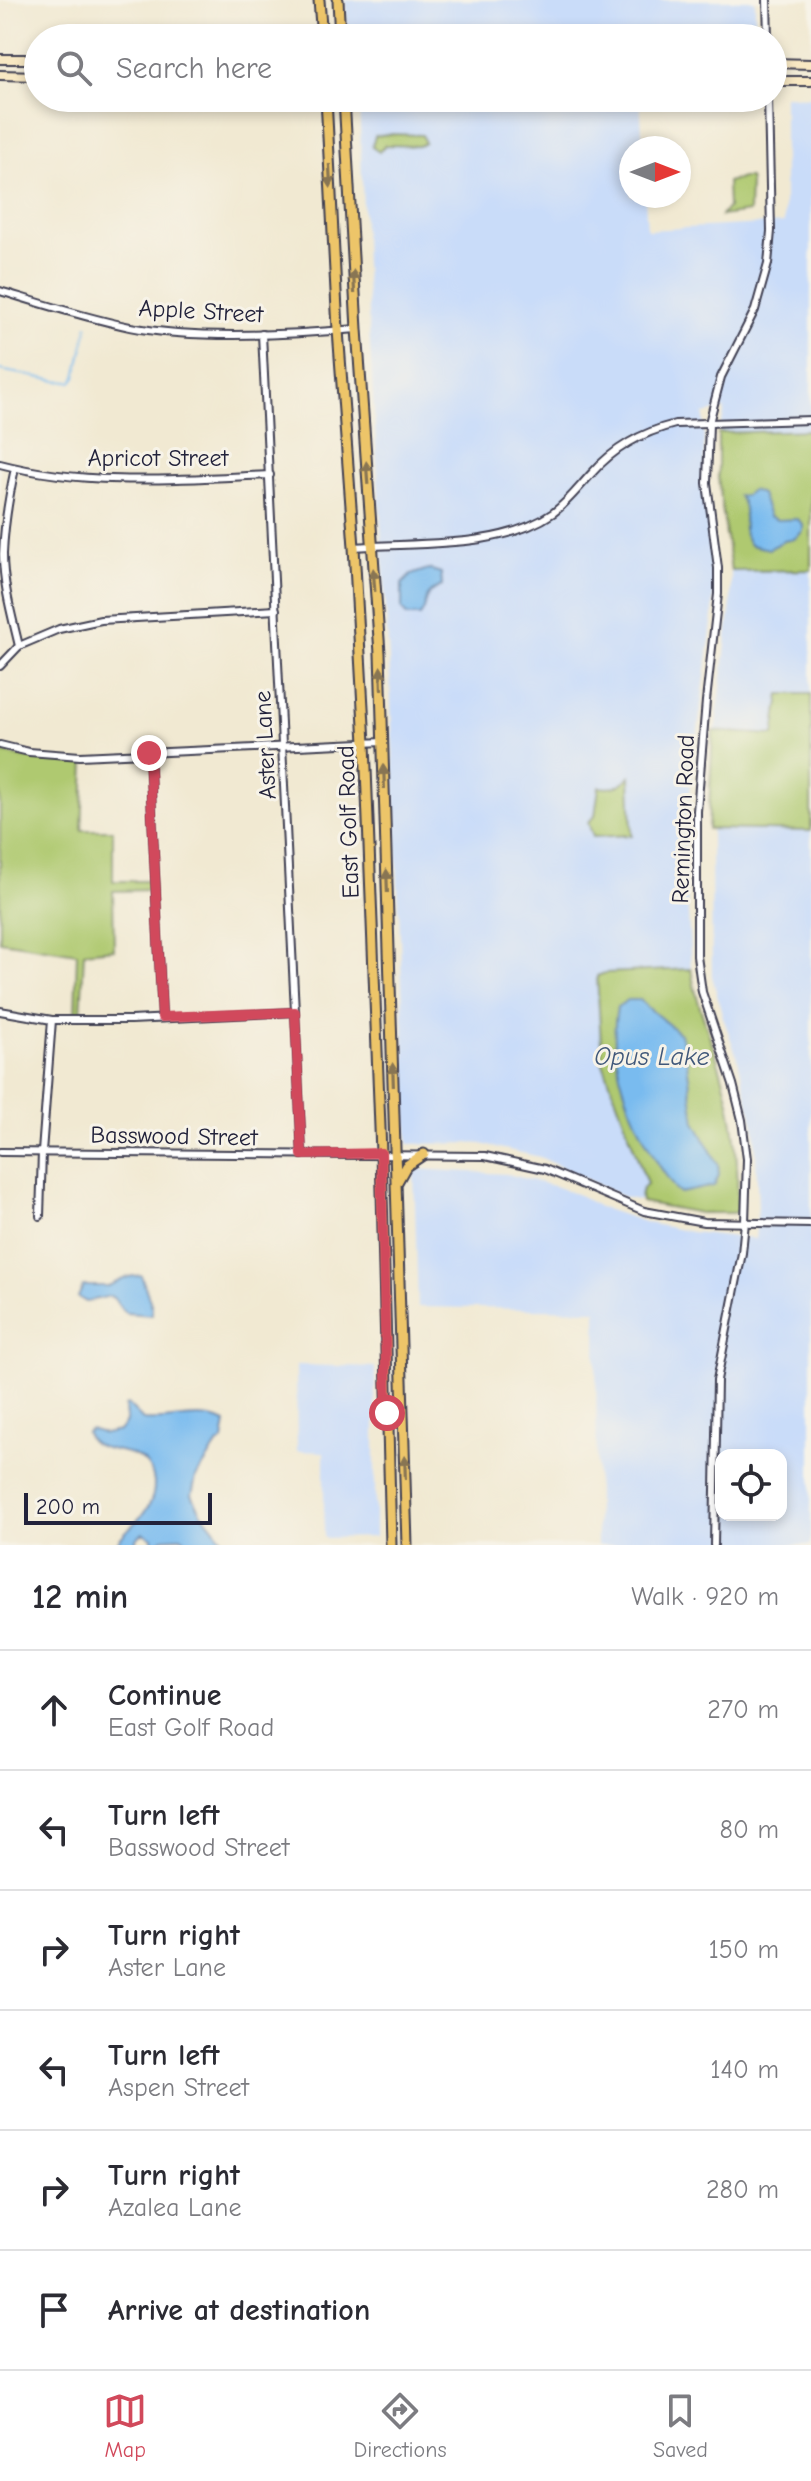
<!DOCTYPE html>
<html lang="en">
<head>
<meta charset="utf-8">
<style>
	body { margin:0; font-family:"Comic Neue",sans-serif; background:#f7f7f7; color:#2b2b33 }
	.controls { position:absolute; right:24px; bottom:24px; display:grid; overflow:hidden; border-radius:16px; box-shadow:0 4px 12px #0003 }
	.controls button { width:72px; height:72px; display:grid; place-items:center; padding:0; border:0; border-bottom:2px solid #e1e1e2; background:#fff; color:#2b2b33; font:40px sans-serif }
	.compass { position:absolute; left:619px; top:136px; width:72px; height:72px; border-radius:50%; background:#fff; box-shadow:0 4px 12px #0003; rotate:90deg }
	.scale { position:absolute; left:24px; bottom:20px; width:188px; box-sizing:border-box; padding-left:8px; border:4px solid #22223b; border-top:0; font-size:22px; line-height:28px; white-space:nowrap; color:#22223b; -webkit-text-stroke:6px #f7f3e8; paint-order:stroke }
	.stop { position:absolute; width:24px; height:24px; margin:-18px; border:6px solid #d1495b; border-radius:50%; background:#fff }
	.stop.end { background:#d1495b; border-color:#fff; box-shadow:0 2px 8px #0008 }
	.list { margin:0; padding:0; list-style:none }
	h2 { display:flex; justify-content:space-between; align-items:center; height:104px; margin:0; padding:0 32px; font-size:34px }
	h2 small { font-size:26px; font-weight:400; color:#7c7c81 }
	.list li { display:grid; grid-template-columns:52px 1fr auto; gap:24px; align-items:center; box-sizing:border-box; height:120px; padding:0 32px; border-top:2px solid #e1e1e2 }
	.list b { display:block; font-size:30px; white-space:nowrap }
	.list p { margin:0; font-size:26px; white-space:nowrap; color:#7c7c81 }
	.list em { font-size:26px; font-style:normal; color:#7c7c81 }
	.icon { flex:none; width:44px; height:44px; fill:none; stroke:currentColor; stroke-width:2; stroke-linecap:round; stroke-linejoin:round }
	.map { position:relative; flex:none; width:811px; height:1545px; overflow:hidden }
	.search { position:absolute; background:#fff; box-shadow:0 4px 12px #0003; left:24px; right:24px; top:24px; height:88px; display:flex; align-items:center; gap:20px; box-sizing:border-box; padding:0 28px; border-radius:44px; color:#7c7c81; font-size:30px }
	.sheet { height:824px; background:#fff }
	nav { display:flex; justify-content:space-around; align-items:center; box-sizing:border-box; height:112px; border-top:2px solid #e1e1e2; background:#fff; font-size:22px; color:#7c7c81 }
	nav a { display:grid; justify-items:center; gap:4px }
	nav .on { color:#d1495b }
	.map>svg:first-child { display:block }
</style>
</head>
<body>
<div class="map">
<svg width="811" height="1545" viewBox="0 0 811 1545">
	<rect width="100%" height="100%" fill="#f7f3e8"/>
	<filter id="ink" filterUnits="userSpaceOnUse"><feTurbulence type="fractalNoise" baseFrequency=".0125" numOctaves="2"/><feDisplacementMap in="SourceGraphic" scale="16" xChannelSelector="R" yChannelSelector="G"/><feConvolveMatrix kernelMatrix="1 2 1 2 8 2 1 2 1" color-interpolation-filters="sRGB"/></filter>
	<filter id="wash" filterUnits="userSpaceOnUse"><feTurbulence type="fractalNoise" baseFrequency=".006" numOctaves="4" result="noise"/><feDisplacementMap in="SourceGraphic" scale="32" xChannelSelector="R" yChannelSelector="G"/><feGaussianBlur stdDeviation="1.8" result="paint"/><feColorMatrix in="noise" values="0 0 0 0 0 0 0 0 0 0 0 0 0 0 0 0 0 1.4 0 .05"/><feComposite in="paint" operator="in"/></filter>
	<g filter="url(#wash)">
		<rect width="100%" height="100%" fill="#f1e9d2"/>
		<!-- built -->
		<g fill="#c9dcf9" fill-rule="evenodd">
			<polygon points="345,0 755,0 755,38 348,38"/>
			<path d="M784 96 811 97V1545H597L596 1310 418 1307 414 1169 507 1174 557 1187 581 1196 599 1207 648 1223 691 1232 755 1239 758 1206 755 1130 738 1060 723 1017 712 976 711 837 716 729 731 603V571L718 478V438L725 409 704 414V484L714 578 713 616 684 837 691 969 605 973 602 1060 647 1184 640 1195 639 1201 621 1196 540 1157 477 1143 408 1144 390 675 365 263 359 98H640L643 148H631V196H645L647 230 784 223ZM721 1455H781V1515H721Z"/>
			<polygon points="296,1365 375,1367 375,1537 324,1538 324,1452 297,1451"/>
		</g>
		<!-- green -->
		<g fill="#afc96f" stroke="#687655" stroke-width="2">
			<polygon points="390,134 422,135 425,143 419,146 385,145 379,152 372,147 375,136"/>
			<polygon points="742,178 749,178 750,182 749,212 721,216 728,207 727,182"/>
			<polygon points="811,430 811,570 731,571 718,478 718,433"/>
			<polygon points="780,694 811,694 811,831 708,829 713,731 774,735"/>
			<polygon points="0,752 22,757 85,763 82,830 113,830 113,881 152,881 152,890 113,891 114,949 84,952 81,1016 75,1016 77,953 0,941"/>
			<path d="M630 776 632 835 593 837 588 822 595 816 599 787C613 789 620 787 630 776Z"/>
			<path d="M691 969C697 1008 714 1044 724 1082 736 1124 739 1167 737 1211L734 1213H700L641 1202C640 1194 640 1189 647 1184L602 1060 597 976 605 973Z"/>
		</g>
		<!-- water -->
		<g fill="#79bbef" stroke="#4e6e95" stroke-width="2">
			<path d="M752 490 761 494 769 516 777 520 798 519 803 525V531L794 539 784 541 769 549 750 545C736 526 752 512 738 496L745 495Z"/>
			<path d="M428 569 441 573 442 586C419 595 431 602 420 616H407L402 609V584L411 575Z"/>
			<path d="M628 1000H639L680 1034 685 1048 695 1122 718 1164 719 1175 714 1186 681 1193 676 1191C670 1180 662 1171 656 1160 631 1116 607 1058 617 1007Z"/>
			<path d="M141 1275 152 1307V1315L126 1313C118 1309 119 1300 110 1296L86 1302 78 1297 83 1286H108L128 1277Z"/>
			<path d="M128 1405 143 1420C170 1423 201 1410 226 1423L223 1441 218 1444 196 1477 192 1495 201 1512 227 1545H192L181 1537 163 1538 156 1545H153L152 1538 143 1533 136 1539V1545H116C125 1528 144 1519 151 1501 154 1494 155 1484 153 1477 142 1438 93 1461 86 1432L91 1429 104 1434 119 1431 126 1422 125 1406Z"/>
		</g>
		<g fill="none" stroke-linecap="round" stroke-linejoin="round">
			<!-- stream -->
			<polyline stroke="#79bbef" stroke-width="2" points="0,370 57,381 72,382 76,377 88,325"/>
		</g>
	</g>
	<g filter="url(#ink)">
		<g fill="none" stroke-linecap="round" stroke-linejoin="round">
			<defs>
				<g id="minor">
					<polyline points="767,0 768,38"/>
					<path d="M0 291C43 304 86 318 130 327 198 340 288 335 357 329"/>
					<polyline points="262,334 302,1155"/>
					<path d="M0 464C88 487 180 479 270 475"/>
					<path d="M15 468C9 496 4 525 3 554 3 585 12 616 19 646"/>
					<path d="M354 547C416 542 500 550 553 513 568 502 579 487 592 473 614 448 643 432 675 424L811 420"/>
					<polyline points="0,666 19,646 59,629 101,620 276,610"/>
					<polyline points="0,745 29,752 80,756 383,742"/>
					<polyline points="149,753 162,1017"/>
					<polyline points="0,1011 52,1020 131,1020 295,1012"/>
					<polyline points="0,1152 485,1156 545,1169 644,1211 704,1222 811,1224"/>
					<polyline points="40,1216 42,1152 52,1020"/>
					<polyline points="714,1545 717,1380 742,1253 745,1222 747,1159 742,1120 733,1084 702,992 697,956 697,811 706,701 718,594 718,568 707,483 709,423 721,377 755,310 768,264 771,231 768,98"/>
				</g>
				<g id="secondary">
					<polyline points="0,59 38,59"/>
					<polyline points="773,63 811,64"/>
					<polyline points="0,75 38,76"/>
					<polyline points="773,81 811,81"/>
				</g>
				<g id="primary">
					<polyline points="319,0 322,38"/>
					<polyline points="338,0 340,38"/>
					<polyline points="326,98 338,330 354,547 365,743 381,1153 391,1545"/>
					<polyline points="344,98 357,329 380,653 407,1545"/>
					<polyline points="397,1182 406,1166 424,1154"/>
				</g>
			</defs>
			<!-- minor casing -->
			<use href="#minor" stroke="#414052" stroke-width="10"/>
			<!-- secondary casing -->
			<use href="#secondary" stroke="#414052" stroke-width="12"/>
			<!-- primary casing -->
			<use href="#primary" stroke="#414052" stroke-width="13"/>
			<!-- minor -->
			<use href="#minor" stroke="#fff" stroke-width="6"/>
			<!-- secondary -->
			<use href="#secondary" stroke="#f8e8c3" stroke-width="8"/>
			<!-- primary -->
			<use href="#primary" stroke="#edc569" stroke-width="9"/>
		</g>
		<!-- one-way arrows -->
		<defs><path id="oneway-solid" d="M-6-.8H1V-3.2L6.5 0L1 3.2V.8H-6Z" transform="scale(2)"/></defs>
		<g fill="#887452">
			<use href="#oneway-solid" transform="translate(330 176) rotate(87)"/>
			<use href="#oneway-solid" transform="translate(354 282) rotate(-93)"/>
			<use href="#oneway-solid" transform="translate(367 473) rotate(-94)"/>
			<use href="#oneway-solid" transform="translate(374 580) rotate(-94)"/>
			<use href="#oneway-solid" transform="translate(381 678) rotate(-92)"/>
			<use href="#oneway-solid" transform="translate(384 777) rotate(-92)"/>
			<use href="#oneway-solid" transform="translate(387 881) rotate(-92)"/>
			<use href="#oneway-solid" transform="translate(393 1075) rotate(-92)"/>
			<use href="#oneway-solid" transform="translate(405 1467) rotate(-92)"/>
		</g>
	</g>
	<g fill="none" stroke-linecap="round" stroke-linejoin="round" filter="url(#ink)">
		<!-- route -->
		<polyline stroke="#d1495b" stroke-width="10" points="149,753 162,1017 295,1012 302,1155 381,1153 387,1413"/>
	</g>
	<g text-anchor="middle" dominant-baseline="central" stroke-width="6" stroke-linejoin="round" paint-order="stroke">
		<!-- street labels -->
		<g font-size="24" fill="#22223b" stroke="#f7f3e8">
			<text transform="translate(201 311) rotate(3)">Apple Street</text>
			<text x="158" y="458">Apricot Street</text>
			<text transform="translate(265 745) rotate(-93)">Aster Lane</text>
			<text transform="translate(683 819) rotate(-88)">Remington Road</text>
			<text transform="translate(348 822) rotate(-92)">East Golf Road</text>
			<text transform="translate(174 1136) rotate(1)">Basswood Street</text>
		</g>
		<!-- water labels -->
		<g font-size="26" font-style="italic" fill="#40587a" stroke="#f7f3e8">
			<text x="652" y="1057">Opus Lake</text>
		</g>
	</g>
</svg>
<div class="controls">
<button><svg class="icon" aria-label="locate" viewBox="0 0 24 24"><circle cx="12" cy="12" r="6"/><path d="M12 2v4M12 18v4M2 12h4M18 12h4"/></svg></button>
</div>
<svg class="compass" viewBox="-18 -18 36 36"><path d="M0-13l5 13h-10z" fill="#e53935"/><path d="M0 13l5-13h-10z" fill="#7c7c81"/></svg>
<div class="scale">200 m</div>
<div class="stop" style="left:387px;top:1413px"></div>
<div class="stop end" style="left:149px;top:753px"></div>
<div class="search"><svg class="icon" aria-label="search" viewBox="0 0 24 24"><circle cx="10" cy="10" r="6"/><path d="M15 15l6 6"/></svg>Search here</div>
</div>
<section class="sheet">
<h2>12 min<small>Walk · 920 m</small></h2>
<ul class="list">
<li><svg class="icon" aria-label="ahead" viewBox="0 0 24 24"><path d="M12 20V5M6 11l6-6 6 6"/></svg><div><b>Continue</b><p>East Golf Road</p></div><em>270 m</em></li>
<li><svg class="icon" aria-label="left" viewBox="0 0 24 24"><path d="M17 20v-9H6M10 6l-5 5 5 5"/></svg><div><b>Turn left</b><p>Basswood Street</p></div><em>80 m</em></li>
<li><svg class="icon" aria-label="right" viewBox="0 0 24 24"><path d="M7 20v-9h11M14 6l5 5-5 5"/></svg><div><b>Turn right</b><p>Aster Lane</p></div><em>150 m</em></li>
<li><svg class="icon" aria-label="left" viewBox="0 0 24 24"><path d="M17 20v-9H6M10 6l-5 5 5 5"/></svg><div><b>Turn left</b><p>Aspen Street</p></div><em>140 m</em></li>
<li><svg class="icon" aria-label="right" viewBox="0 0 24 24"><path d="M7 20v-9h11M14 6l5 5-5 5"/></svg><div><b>Turn right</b><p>Azalea Lane</p></div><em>280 m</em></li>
<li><svg class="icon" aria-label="arrive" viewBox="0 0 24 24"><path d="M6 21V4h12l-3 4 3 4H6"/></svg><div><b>Arrive at destination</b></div></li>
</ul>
</section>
<nav>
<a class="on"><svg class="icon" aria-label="map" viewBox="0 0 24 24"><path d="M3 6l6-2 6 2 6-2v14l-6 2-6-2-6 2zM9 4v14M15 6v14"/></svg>Map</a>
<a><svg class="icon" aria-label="directions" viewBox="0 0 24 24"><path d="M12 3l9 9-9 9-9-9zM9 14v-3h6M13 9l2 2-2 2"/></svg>Directions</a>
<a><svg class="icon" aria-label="saved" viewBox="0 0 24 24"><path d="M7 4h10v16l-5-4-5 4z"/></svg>Saved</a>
</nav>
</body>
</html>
